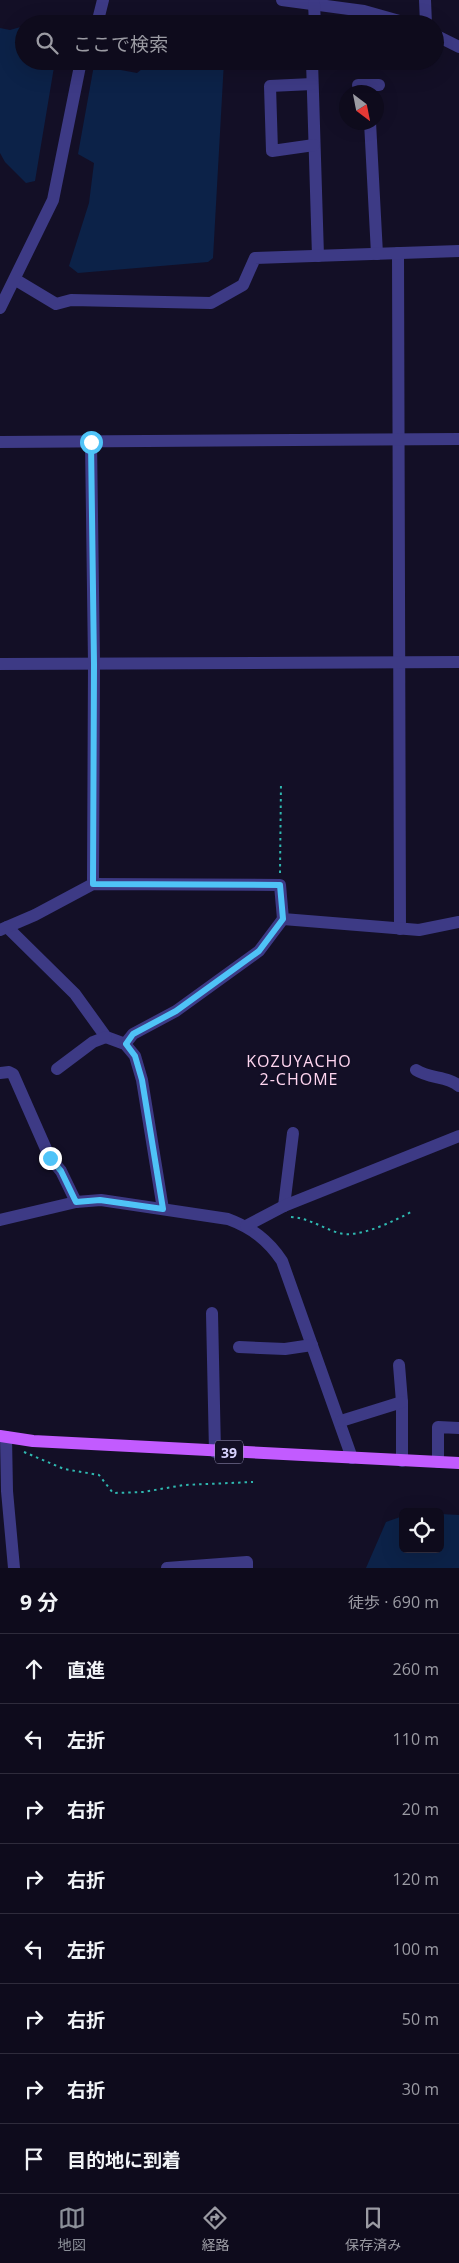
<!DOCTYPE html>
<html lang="ja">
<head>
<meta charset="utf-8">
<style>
	body { margin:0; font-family:"Open Sans","Noto Sans JP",sans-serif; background:#171425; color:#f1f3f6 }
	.controls { position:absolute; right:15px; bottom:15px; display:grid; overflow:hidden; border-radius:8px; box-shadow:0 5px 20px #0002 }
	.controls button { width:45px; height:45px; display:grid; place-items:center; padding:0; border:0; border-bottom:1px solid #2e2b3b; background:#0e0b1c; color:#f1f3f6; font:25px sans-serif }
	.compass { position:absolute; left:339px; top:85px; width:45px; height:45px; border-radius:50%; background:#0e0b1c; box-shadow:0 5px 20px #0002; rotate:148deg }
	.stop { position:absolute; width:15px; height:15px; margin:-11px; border:4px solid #4fc3f7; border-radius:50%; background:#fff }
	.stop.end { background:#4fc3f7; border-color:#fff; box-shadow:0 1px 5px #0008 }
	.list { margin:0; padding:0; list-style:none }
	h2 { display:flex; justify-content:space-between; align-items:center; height:65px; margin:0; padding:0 20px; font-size:21px }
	h2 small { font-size:16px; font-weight:400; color:#9b9ba3 }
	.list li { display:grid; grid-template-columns:32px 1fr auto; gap:15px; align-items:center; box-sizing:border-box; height:70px; padding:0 20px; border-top:1px solid #2e2b3b }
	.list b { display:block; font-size:19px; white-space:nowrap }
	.list em { font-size:16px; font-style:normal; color:#9b9ba3 }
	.icon { flex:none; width:28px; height:28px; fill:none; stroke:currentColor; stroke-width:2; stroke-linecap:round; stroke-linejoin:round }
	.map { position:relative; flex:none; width:459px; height:1568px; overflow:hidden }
	.search { position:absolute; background:#0e0b1c; box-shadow:0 5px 20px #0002; left:15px; right:15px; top:15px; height:55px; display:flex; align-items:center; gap:12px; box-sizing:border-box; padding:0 18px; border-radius:28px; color:#9b9ba3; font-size:19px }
	.sheet { height:625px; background:#0e0b1c }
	nav { display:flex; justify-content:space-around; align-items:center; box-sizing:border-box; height:70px; border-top:1px solid #2e2b3b; background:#0e0b1c; font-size:14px; color:#9b9ba3 }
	nav a { display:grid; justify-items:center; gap:2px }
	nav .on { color:#8c9099 }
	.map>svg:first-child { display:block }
</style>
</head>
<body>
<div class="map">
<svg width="459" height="1568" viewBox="0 0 459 1568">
	<rect width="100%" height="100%" fill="#130f26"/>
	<!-- water -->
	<g fill="#0c2248">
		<polygon points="24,26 24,61 55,61 35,181 26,183 5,162 0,153 0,28 10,30"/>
		<polygon points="152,61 224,61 213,258 208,262 78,273 69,266 89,203 94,163 78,154 94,65 137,73"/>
		<polygon points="440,1514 459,1515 459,1568 366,1568 386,1522 403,1516 403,1549 440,1549"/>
	</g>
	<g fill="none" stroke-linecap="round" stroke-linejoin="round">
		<!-- path -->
		<g stroke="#2fb8b0" stroke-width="2" stroke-dasharray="2.5 4" stroke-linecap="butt">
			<polyline points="280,873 281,782"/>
			<path d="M291 1217C309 1218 322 1228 339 1233 359 1239 396 1220 413 1211"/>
			<polyline points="24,1452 64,1469 99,1475 113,1493 143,1492 184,1485 253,1482"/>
		</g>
		<!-- minor -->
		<g stroke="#3d3a85" stroke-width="12">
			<polyline points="282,0 364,11 410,24"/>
			<polyline points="425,0 426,24"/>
			<polyline points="314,4 315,24"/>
			<polyline points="97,24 103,0"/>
			<polyline points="435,35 459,47"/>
			<polyline points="312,61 318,256"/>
			<polyline points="312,84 270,86 272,151 314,145"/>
			<polyline points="358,85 379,85"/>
			<polyline points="370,122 377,254"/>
			<polyline points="398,253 400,929"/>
			<polyline points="16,280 56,304 71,300 211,303 243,285 255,258 459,251"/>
			<polyline points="0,308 53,200 81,61"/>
			<polyline points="0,442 459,439"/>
			<polyline points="91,442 94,663 93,884"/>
			<polyline points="0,664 459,662"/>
			<polyline points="7,927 75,994 106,1037 125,1044 135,1056 142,1080 163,1209"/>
			<polyline points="0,930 35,915 93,884 280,885 283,919 419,930 459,922"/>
			<polyline points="125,1044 133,1034 176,1011 259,951 283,919"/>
			<polyline points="57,1069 93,1042 106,1037"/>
			<path d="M416 1070C430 1079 448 1076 459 1086"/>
			<polyline points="0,1073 9,1072 13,1074 50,1158 61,1171 76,1202"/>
			<polyline points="284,1206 293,1133"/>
			<path d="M0 1220 76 1202 101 1200 228 1219C252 1228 268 1240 282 1261L352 1458"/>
			<polyline points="246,1226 284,1206 459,1136"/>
			<polyline points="212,1313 215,1452"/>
			<polyline points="239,1347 285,1349 312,1345"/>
			<polyline points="399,1365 402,1402 402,1461"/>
			<polyline points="341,1421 402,1402"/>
			<polyline points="6,1437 7,1491 14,1568"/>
			<polyline points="438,1462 438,1427 459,1428"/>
			<polyline points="167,1568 247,1562 247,1568"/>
		</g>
		<!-- major -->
		<polyline stroke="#c25bff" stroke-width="12" points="0,1436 33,1441 459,1463"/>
	</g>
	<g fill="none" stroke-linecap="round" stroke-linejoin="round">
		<!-- route -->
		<polyline stroke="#4fc3f7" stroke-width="6" points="50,1158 61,1171 76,1202 100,1200 163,1209 142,1080 135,1056 126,1044 133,1034 176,1011 259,951 283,919 280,885 93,884 94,664 91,442"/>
	</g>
	<g text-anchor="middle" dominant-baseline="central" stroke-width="4" stroke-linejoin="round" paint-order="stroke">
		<!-- shield labels -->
		<rect fill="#130f26" stroke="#9e99be" stroke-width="1" x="215" y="1440.5" width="28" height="23" rx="4"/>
		<g font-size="14" font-weight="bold" fill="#d9d4ff">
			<text x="229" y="1452">39</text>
		</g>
		<!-- neighbourhood labels -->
		<g font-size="16" letter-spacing="1" fill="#ffd6f0" stroke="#130f26">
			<text x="299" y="1061">KOZUYACHO<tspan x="299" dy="18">2-CHOME</tspan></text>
		</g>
	</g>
</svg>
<div class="controls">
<button><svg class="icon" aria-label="locate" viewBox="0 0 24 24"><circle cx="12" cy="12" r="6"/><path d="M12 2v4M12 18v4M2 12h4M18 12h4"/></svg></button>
</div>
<svg class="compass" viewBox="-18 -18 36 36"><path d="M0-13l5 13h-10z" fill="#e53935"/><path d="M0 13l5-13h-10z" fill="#9b9ba3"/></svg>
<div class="stop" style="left:91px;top:442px"></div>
<div class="stop end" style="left:50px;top:1158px"></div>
<div class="search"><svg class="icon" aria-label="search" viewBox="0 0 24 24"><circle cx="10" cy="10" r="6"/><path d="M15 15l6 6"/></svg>ここで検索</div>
</div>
<section class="sheet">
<h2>9 分<small>徒歩 · 690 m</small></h2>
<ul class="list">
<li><svg class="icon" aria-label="ahead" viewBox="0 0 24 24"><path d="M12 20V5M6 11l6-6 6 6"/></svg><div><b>直進</b></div><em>260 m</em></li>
<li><svg class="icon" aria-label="left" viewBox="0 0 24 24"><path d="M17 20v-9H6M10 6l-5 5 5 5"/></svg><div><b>左折</b></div><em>110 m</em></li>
<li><svg class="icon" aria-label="right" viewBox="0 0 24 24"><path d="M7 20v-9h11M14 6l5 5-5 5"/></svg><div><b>右折</b></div><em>20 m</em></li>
<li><svg class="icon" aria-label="right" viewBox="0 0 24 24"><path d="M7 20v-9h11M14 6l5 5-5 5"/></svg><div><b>右折</b></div><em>120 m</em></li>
<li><svg class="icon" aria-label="left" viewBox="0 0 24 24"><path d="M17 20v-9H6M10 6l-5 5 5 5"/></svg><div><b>左折</b></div><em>100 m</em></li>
<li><svg class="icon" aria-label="right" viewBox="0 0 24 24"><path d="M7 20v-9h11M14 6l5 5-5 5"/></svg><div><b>右折</b></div><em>50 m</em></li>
<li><svg class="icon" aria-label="right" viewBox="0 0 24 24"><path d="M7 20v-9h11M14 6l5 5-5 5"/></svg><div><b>右折</b></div><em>30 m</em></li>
<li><svg class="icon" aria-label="arrive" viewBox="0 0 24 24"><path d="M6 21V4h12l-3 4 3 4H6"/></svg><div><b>目的地に到着</b></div></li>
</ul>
</section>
<nav>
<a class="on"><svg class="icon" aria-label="map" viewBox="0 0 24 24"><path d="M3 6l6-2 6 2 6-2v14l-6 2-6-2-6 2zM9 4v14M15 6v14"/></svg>地図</a>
<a><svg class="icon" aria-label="directions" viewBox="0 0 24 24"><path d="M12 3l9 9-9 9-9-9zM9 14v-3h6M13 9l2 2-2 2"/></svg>経路</a>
<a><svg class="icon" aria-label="saved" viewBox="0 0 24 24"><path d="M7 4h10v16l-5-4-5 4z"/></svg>保存済み</a>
</nav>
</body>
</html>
